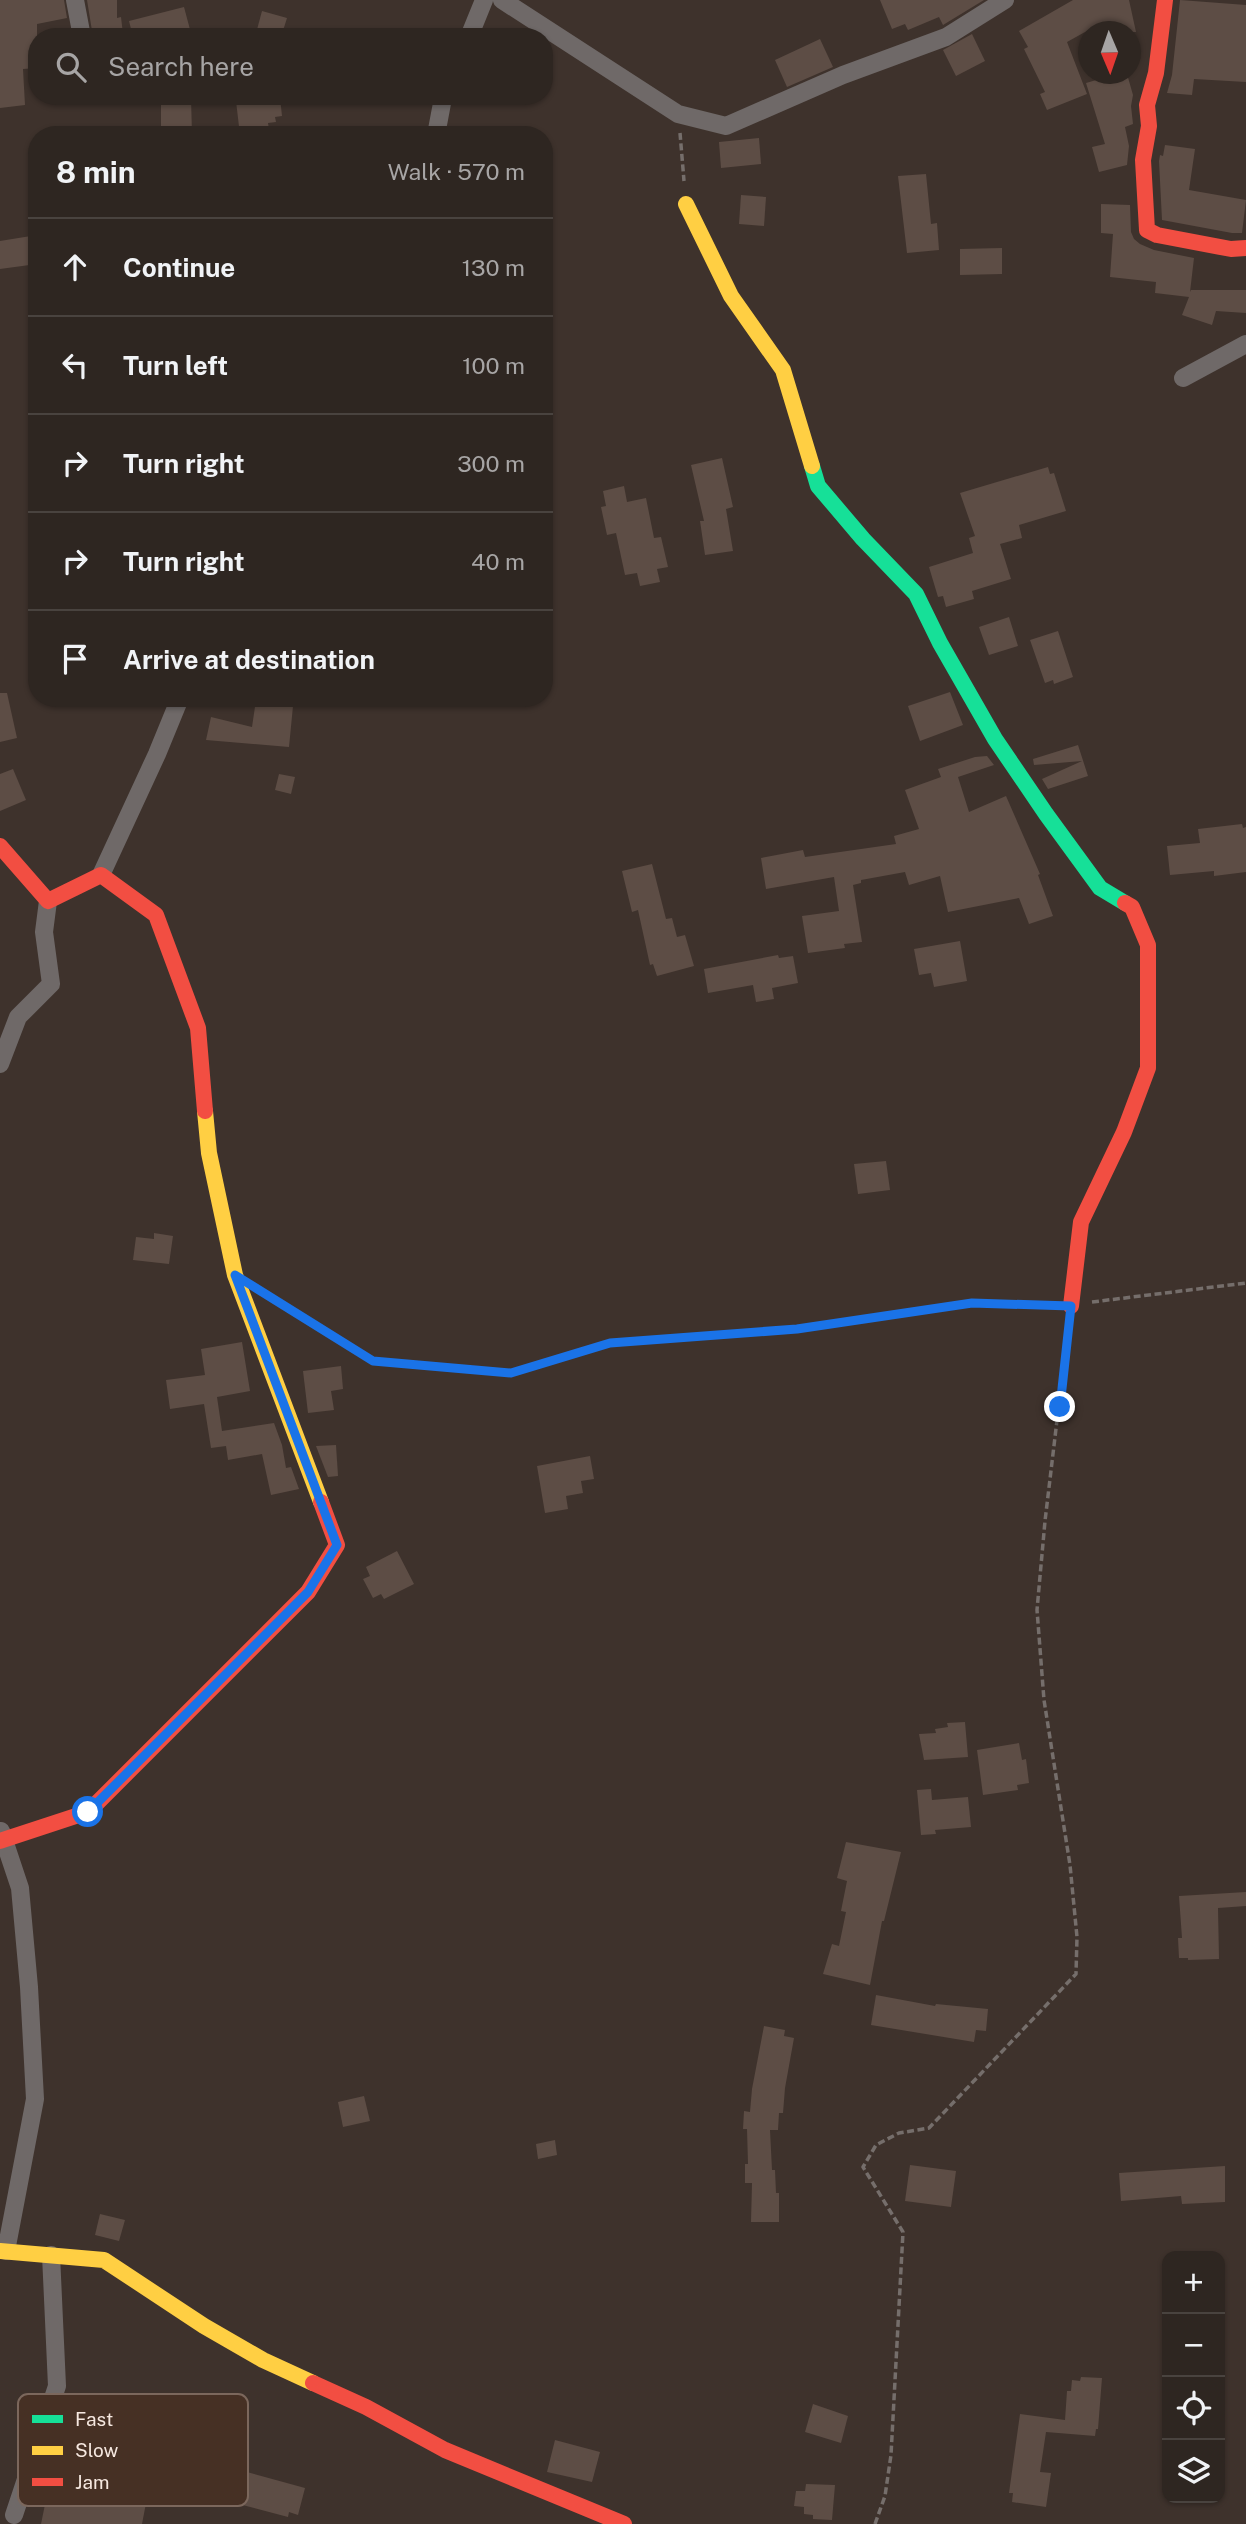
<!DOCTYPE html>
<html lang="en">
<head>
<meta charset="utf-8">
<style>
	body { margin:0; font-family:"Public Sans",sans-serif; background:#362e2a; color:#f1f3f6 }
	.controls { position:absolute; right:21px; bottom:21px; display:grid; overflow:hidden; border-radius:14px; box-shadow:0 2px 5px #0004 }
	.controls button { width:63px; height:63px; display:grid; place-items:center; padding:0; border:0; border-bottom:2px solid #49433f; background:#2e2621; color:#f1f3f6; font:35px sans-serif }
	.compass { position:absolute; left:1078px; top:21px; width:63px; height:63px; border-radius:50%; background:#2e2621; box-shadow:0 2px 5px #0004; rotate:178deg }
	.stop { position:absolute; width:21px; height:21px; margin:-16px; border:5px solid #1a73e8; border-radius:50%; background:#fff }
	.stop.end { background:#1a73e8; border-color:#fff; box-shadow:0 2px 7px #0008 }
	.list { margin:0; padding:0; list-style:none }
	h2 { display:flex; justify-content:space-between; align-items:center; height:91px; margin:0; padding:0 28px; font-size:30px }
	h2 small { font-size:23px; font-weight:400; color:#a7a5a5 }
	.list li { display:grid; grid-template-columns:46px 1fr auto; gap:21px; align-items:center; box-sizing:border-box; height:98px; padding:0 28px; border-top:2px solid #49433f }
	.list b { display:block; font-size:26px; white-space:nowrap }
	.list em { font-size:23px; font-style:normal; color:#a7a5a5 }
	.icon { flex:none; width:38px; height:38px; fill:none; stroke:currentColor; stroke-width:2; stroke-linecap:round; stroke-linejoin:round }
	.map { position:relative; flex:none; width:1246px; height:2524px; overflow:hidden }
	.search { position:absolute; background:#2e2621; box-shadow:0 2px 5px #0004; left:28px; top:28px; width:525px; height:77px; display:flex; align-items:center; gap:18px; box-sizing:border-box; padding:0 24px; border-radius:28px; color:#a7a5a5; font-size:26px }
	.panel { position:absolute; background:#2e2621; box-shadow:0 2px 5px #0004; left:28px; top:126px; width:525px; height:581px; border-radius:28px }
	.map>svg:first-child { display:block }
</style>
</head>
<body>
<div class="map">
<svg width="1246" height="2524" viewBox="0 0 1246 2524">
	<rect width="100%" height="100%" fill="#3e322c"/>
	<!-- building -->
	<g fill="#5d4d45">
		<polygon points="0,0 64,0 67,18 37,24 37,68 23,69 25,105 0,108"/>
		<polygon points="87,0 117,0 117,18 121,17 123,34 93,37"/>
		<polygon points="880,0 984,0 943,25 939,17 908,30 905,24 892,29"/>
		<polygon points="1073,0 1129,0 1136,32 1105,32 1103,22 1067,42 1087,94 1047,110 1040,94 1045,92 1024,49 1028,47 1019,31"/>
		<polygon points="1180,0 1246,5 1246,82 1194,79 1192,95 1167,93 1172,75"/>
		<polygon points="184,7 192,37 133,37 129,21"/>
		<polygon points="262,11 287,18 281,37 255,37"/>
		<polygon points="972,34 985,61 956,76 943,50"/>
		<polygon points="820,39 833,67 787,87 775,60"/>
		<polygon points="1117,74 1127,74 1133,95 1131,106 1133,124 1125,127 1129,146 1127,165 1099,172 1092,147 1105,144 1086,83"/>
		<polygon points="191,97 192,135 161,135 161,98"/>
		<polygon points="280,97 282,116 275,117 276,122 268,123 270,135 240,135 236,101"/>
		<polygon points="759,138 761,164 721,168 719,142"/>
		<polygon points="1165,145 1195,149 1189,190 1246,200 1242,233 1232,233 1162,220 1159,161 1160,155 1163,156"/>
		<polygon points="926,174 931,224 937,223 939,250 907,253 898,176"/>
		<polygon points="741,195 766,197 764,226 739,224"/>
		<polygon points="1101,204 1130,205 1131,232 1134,239 1140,244 1154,250 1194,258 1190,292 1191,290 1246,290 1246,313 1216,311 1212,325 1182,315 1189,297 1155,293 1156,282 1110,277 1113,234 1101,233"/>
		<polygon points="37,235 37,264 0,269 0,241"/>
		<polygon points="1002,248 1002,274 960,275 960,249"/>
		<polygon points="722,458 733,507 726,509 733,551 705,555 700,521 704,521 691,465"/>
		<polygon points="1048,467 1050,474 1054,473 1066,511 1019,525 1022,538 1000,544 1011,579 972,591 974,599 946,607 943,596 938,597 929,567 973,553 969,538 975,536 960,493"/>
		<polygon points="624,486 627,502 646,498 654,538 661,537 668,567 657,569 660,582 640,586 637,573 625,575 616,533 607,535 601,507 606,506 603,491"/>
		<polygon points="1009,617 1018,646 989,655 979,627"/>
		<polygon points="1058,631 1073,677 1054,684 1053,680 1045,683 1030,640"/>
		<polygon points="950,692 963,725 920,741 908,706"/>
		<polygon points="0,693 7,693 17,738 0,742"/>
		<polygon points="256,700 293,706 289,747 206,740 211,717 252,727"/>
		<polygon points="1078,745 1088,776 1048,789 1042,779 1082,761 1034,765 1033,759"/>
		<polygon points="987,756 994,765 958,777 969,812 1006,796 1040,874 1038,875 1053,916 1029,924 1019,898 948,912 940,876 909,885 905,872 861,880 861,883 853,885 862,942 844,944 845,948 808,953 802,916 839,911 834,877 766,889 761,858 803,850 805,857 896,844 894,836 919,829 905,790 941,777 938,769 975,757"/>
		<polygon points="13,769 26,800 0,811 0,774"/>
		<polygon points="279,774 295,777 291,794 275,790"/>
		<polygon points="1242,824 1243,828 1246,827 1246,872 1214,876 1214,871 1170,875 1167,846 1200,843 1198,829"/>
		<polygon points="652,864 666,919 672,918 677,937 685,935 694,966 657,976 653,964 650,965 638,910 632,912 622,871"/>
		<polygon points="960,941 967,981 934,987 931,973 919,975 914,949"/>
		<polygon points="778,955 779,958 793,956 798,983 772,988 774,999 756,1002 753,985 708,993 704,969"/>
		<polygon points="886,1161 890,1190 858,1194 854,1164"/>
		<polygon points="154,1233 173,1236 169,1264 133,1260 136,1237 154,1239"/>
		<polygon points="242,1342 250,1391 217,1397 222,1431 274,1423 282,1445 286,1468 291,1467 299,1489 271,1495 262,1454 228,1460 226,1446 211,1448 204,1404 170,1409 166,1380 205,1375 201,1349"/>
		<polygon points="341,1366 343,1389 331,1391 334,1410 308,1413 303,1371"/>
		<polygon points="336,1445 338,1476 328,1477 316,1446"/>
		<polygon points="590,1456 594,1479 581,1481 583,1493 566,1496 568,1509 545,1513 537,1466"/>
		<polygon points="397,1551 414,1584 384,1599 381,1594 373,1598 363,1579 370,1576 366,1567"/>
		<polygon points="965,1722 968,1757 924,1760 919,1734 936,1733 935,1729 948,1727 947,1723"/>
		<polygon points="1019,1743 1022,1760 1026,1759 1029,1783 1017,1785 1018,1790 983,1795 977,1750"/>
		<polygon points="931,1789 932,1800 968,1797 971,1827 935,1830 936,1834 921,1835 917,1790"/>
		<polygon points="846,1842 901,1852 884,1921 882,1921 870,1985 823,1974 832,1944 839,1946 846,1912 841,1911 847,1881 837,1878"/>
		<polygon points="1246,1892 1246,1906 1218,1908 1219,1959 1188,1960 1188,1958 1179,1958 1178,1938 1182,1938 1179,1896"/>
		<polygon points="876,1995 935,2006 936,2004 988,2009 986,2031 976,2030 974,2042 871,2025"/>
		<polygon points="764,2026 785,2030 784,2036 794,2038 785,2088 783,2113 779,2113 778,2130 770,2130 772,2170 775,2170 776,2193 779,2193 779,2222 751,2222 752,2183 745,2183 745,2164 748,2164 747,2129 743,2129 744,2111 750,2112 752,2089"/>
		<polygon points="364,2096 370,2121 343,2127 338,2102"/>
		<polygon points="555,2140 557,2155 538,2159 536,2144"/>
		<polygon points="910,2165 956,2171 951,2207 905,2201"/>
		<polygon points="1225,2166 1225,2202 1182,2204 1181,2196 1121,2201 1119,2173"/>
		<polygon points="100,2214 125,2220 119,2241 95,2235"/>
		<polygon points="1081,2377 1102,2378 1098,2429 1096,2429 1095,2436 1046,2432 1040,2472 1051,2473 1046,2507 1012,2502 1013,2493 1009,2493 1020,2414 1065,2420 1067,2391 1071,2391 1072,2380 1080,2381"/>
		<polygon points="813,2404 848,2416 841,2443 805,2432"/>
		<polygon points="203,2426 221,2428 218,2464 305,2488 298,2515 289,2512 288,2517 189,2491 198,2455 189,2454 192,2431 202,2431"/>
		<polygon points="555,2440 600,2452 592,2482 547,2472"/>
		<polygon points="118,2470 151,2477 142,2524 41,2524 50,2480 84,2488 82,2498 110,2504"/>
		<polygon points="806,2484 835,2485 832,2520 813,2519 813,2515 804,2514 804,2507 794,2506 796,2491 805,2491"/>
	</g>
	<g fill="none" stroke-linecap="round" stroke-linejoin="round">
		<!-- path -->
		<g stroke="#756e6b" stroke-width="3.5" stroke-dasharray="7 3.5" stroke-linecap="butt">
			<polyline points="680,133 684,181"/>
			<polyline points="268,1296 373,1361 511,1373 610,1343 798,1329 972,1303 1050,1306"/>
			<polyline points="1092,1302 1246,1283"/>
			<polyline points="875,2524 885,2496 891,2455 903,2232 863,2167 876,2145 899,2133 929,2128 1076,1974 1077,1937 1070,1865 1044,1700 1037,1610 1045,1521 1068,1328"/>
		</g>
		<!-- street -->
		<g stroke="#6f6968" stroke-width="18">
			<polyline points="75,0 82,37"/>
			<polyline points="502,0 678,114 726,126 843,75 946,37 1005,0"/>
			<polyline points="469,37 484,0"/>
			<polyline points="436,135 443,98"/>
			<polyline points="1183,378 1246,344"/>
			<polyline points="101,875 157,754 180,698"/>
			<polyline points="0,1064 18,1017 51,984 44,932 48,901"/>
			<polyline points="1,1831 20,1888 29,1987 35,2099 6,2251"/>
			<polyline points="14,2515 57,2386 51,2255"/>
		</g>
		<!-- fast -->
		<polyline stroke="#16e098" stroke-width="16" points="812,466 818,486 863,539 916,594 940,643 995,739 1046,814 1100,888 1125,903"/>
		<!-- slow -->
		<g stroke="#ffcf43" stroke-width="16">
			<polyline points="686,204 731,296 783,370 812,466"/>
			<polyline points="205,1111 209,1153 235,1275 321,1502"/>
			<polyline points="0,2251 104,2260 204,2326 263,2360 313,2383"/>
		</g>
		<!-- jam -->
		<g stroke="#f24e42" stroke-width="16">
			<polyline points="1165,0 1156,73 1147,105 1149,126 1143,160 1147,230 1157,235 1231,249 1246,248"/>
			<polyline points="0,846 48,901 101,875 156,915 198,1028 205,1111"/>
			<polyline points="1071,1306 1081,1222 1124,1132 1148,1068 1148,945 1132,907 1125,903"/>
			<polyline points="0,1841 88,1812 308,1592 337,1545 321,1502"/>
			<polyline points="313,2383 366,2407 445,2450 624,2524"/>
		</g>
	</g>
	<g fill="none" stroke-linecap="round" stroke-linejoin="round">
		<!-- route -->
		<polyline stroke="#1a73e8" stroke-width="9" points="88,1812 308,1592 337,1545 235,1275 373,1361 511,1373 610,1343 797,1329 972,1303 1071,1306 1060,1407"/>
	</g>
	<!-- legend -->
	<rect x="18" y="2394" width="230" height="112" rx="10" fill="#463024" stroke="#7b675c" stroke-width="2"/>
	<rect x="32" y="2415" width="31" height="8" fill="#16e098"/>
	<rect x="32" y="2446" width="31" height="9" fill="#ffcf43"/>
	<rect x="32" y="2478" width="31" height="8" fill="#f24e42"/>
	<g font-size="19" fill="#f6e8e0">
		<text x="75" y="2426">Fast</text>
		<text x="75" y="2457">Slow</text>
		<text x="75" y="2489">Jam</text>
	</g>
</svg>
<div class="controls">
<button>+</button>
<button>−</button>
<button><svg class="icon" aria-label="locate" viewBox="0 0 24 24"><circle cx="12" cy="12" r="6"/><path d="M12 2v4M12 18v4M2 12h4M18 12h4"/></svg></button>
<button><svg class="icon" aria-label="layers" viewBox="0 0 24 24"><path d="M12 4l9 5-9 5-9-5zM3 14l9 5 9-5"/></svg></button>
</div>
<svg class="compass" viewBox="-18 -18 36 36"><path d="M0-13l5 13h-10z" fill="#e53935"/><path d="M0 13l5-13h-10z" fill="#a7a5a5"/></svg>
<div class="stop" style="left:88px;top:1812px"></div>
<div class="stop end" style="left:1060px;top:1407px"></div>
<div class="search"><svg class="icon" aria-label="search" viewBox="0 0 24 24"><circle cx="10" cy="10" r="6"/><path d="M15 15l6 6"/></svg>Search here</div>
<section class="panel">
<h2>8 min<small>Walk · 570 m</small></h2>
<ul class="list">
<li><svg class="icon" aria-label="ahead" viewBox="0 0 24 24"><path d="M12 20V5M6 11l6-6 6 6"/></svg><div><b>Continue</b></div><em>130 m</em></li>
<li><svg class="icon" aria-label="left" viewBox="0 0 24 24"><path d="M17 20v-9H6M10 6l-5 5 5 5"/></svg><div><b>Turn left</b></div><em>100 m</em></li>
<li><svg class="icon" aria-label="right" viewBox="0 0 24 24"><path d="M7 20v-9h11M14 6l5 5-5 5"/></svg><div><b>Turn right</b></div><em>300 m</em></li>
<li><svg class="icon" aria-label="right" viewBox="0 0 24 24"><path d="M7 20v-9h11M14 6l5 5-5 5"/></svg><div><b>Turn right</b></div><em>40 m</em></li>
<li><svg class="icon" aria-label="arrive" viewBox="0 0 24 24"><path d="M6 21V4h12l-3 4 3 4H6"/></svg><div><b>Arrive at destination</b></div></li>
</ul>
</section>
</div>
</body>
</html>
